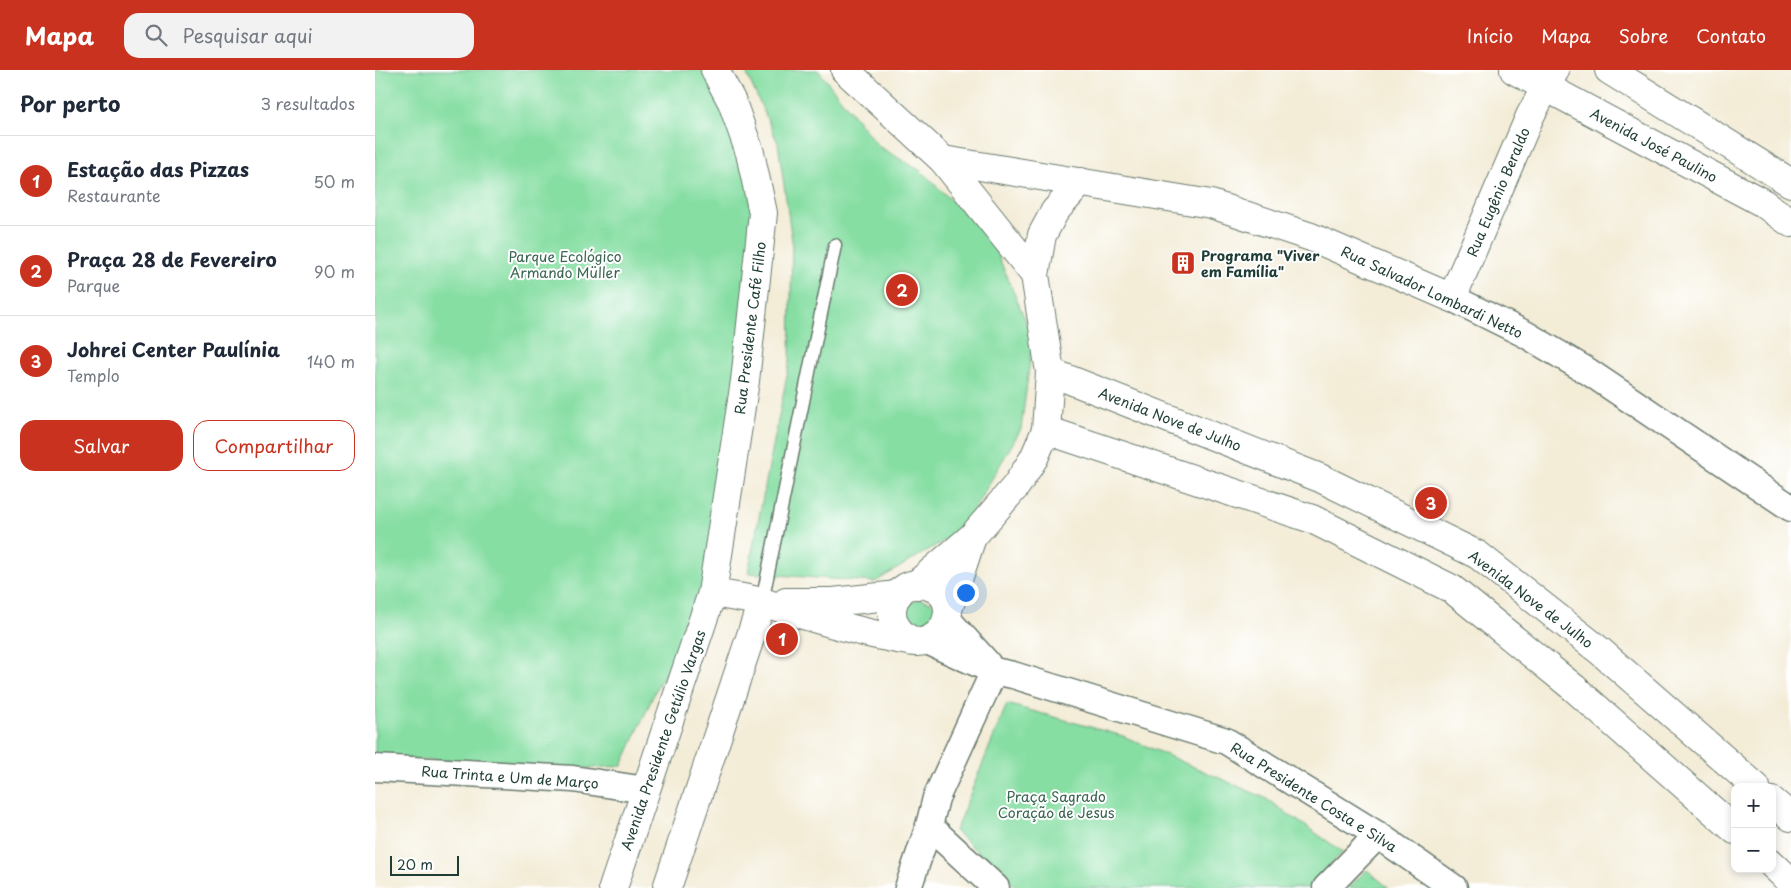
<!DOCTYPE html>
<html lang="pt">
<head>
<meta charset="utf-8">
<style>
	body { margin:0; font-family:"Playpen Sans",sans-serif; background:#f2f2f3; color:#1f2937 }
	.controls { position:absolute; right:15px; bottom:15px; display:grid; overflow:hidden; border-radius:10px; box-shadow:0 2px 8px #0003 }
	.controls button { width:45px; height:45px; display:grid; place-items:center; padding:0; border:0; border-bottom:1px solid #e0e1e3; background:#fff; color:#1f2937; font:25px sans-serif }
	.scale { position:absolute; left:15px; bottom:12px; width:69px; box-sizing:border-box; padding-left:5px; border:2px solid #1f3d34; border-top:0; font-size:14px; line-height:18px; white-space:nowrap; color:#1f3d34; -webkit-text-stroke:4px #fff; paint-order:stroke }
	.you { position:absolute; left:590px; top:522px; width:18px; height:18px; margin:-12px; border:4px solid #fff; border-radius:50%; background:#1a73e8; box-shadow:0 0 0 8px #1a73e833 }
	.badge { display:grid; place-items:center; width:32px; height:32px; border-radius:50%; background:#c8321e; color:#fff; font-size:16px; font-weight:700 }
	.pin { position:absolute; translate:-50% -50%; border:2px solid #fff; box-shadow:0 1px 5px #0006 }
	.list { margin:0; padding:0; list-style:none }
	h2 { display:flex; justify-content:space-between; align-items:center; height:65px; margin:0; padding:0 20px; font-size:21px }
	h2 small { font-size:16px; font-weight:400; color:#747a83 }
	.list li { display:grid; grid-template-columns:32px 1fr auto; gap:15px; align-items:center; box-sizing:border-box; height:90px; padding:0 20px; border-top:1px solid #e0e1e3 }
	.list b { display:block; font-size:19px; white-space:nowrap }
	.list p { margin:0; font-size:16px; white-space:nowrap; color:#747a83 }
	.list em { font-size:16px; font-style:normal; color:#747a83 }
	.actions { display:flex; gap:10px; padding:15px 20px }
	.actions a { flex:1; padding:11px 0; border:1px solid #c8321e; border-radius:15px; text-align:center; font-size:18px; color:#c8321e }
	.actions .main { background:#c8321e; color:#fff }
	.icon { flex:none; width:28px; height:28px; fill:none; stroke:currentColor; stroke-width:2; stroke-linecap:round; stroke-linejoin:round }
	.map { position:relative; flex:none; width:1416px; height:818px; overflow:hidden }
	header { display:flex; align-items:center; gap:30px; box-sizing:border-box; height:70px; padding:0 25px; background:#c8321e; color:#fff }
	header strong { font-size:24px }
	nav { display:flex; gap:28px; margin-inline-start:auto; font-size:18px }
	.search { width:350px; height:45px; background:#f2f2f3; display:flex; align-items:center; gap:12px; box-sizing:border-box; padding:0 18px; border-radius:15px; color:#747a83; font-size:19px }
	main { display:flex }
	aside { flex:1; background:#fff }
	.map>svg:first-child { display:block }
</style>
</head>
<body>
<header>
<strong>Mapa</strong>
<div class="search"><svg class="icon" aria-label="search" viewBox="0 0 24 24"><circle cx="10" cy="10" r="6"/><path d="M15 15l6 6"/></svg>Pesquisar aqui</div>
<nav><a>Início</a><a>Mapa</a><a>Sobre</a><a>Contato</a></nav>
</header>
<main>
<aside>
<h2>Por perto<small>3 resultados</small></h2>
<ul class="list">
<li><span class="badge">1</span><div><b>Estação das Pizzas</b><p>Restaurante</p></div><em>50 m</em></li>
<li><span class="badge">2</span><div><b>Praça 28 de Fevereiro</b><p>Parque</p></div><em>90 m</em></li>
<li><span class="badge">3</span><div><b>Johrei Center Paulínia</b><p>Templo</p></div><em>140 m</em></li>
</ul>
<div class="actions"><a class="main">Salvar</a><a>Compartilhar</a></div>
</aside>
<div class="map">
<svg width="1416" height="818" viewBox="0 0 1416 818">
	<rect width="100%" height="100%" fill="#fff"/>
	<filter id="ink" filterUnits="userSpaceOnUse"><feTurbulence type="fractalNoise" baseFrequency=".02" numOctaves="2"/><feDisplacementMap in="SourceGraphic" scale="10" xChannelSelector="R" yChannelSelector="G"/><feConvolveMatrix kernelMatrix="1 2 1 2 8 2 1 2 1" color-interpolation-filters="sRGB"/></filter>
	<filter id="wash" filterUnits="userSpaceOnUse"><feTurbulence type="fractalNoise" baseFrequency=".0096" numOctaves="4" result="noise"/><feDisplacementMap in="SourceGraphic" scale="20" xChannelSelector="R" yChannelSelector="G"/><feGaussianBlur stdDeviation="1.12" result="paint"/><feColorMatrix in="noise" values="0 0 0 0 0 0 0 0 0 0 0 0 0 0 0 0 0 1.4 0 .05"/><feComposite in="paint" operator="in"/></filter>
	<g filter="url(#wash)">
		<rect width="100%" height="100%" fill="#f3ecd7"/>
		<!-- green -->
		<g fill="#86dea3" stroke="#528e6c">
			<polygon points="0,0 340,0 388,143 337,523 282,617 247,696 201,699 0,687"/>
			<polygon points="370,0 443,0 503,76 546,101 616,169 658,268 646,359 587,460 500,512 373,503 415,290 417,171 403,73"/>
			<polygon points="544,529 556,532 564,541 547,569 526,544 533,534"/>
			<polygon points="632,634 748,666 890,728 968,782 932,818 642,818 580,761"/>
			<polygon points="992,800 1014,818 973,818"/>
		</g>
	</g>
	<g filter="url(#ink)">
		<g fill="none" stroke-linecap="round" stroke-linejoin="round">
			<defs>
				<polyline id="lane" points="387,532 460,175"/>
				<g id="street">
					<polyline points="1077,228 1150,264 1214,302 1416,438"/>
					<polyline points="573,550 612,593"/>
					<polyline points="552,571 619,601 638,605 851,671 1003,765 1079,818"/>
					<polyline points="0,698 198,709 271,720"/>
					<polyline points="554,756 621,818"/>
					<polyline points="533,818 554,756 561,728 619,601"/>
					<polyline points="951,818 1003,765"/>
				</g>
				<g id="secondary">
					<polyline points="470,0 568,90 660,205"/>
					<polyline points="568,90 836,134 936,167 1077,228 1155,46 1180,0"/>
					<polyline points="675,302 945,408 1103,485 1225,581 1381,717"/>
					<polyline points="671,360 937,449 1077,519 1199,618 1360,760"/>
					<polyline points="541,515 597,467 641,416 659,388 671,360 675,302 660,205 667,165 680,141 706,112"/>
					<path d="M337 523C354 526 373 528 390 533 429 545 467 558 507 566 518 568 530 571 541 572 573 573 587 527 554 516 518 503 499 557 541 572"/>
					<polyline points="411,532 458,532 523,525"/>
					<polyline points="573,540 597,467"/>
					<polyline points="1397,731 1416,747"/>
					<polyline points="1397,794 1416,812"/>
					<polyline points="238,818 337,523 370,311 388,143 375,83 357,32 340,0"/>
					<polyline points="292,818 387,532"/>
				</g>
				<g id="primary">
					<polyline points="1139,0 1388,133 1416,153"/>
					<polyline points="1234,0 1416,113"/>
				</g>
			</defs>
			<!-- lane casing -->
			<use href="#lane" stroke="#697a6d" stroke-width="15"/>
			<!-- street casing -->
			<use href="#street" stroke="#697a6d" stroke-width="29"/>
			<!-- secondary casing -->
			<use href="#secondary" stroke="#697a6d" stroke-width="30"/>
			<!-- primary casing -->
			<use href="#primary" stroke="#697a6d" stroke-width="30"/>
			<!-- lane -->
			<use href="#lane" stroke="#fff" stroke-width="12"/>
			<!-- street -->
			<use href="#street" stroke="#fff" stroke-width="26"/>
			<!-- secondary -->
			<use href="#secondary" stroke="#fff" stroke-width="28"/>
			<!-- primary -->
			<use href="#primary" stroke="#fff" stroke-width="28"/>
		</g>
	</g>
	<!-- icons -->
	<defs>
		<symbol id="building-square" viewBox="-11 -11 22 22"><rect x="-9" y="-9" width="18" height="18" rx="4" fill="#c8321e" stroke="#fff"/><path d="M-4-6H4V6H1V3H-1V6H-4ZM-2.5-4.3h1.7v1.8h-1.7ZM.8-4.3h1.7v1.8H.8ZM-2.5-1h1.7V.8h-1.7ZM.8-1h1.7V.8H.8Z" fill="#fff"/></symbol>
	</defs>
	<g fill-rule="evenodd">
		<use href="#building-square" x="794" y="179" width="28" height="28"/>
	</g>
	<g text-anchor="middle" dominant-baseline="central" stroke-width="4" stroke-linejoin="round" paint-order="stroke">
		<!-- street labels -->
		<g font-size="14" fill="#1f3d34" stroke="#fff">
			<text transform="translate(1279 75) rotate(28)">Avenida José Paulino</text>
			<text transform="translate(1123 122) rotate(-67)">Rua Eugênio Beraldo</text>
			<text transform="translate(1057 222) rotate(25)">Rua Salvador Lombardi Netto</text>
			<text transform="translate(375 258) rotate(-83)">Rua Presidente Café Filho</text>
			<text transform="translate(795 349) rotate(21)">Avenida Nove de Julho</text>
			<text transform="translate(1156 529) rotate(37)">Avenida Nove de Julho</text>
			<text transform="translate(288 670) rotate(-71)">Avenida Presidente Getúlio Vargas</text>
			<text transform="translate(135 707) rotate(4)">Rua Trinta e Um de Março</text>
			<text transform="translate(939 727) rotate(32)">Rua Presidente Costa e Silva</text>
		</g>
		<!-- poi labels -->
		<g font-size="14" font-weight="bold" fill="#1f3d34" stroke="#fff" text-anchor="start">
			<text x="826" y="185">Programa "Viver<tspan x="826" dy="16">em Família"</tspan></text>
		</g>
		<!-- park labels -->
		<g font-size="14" fill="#396550" stroke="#fff">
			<text x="190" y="186">Parque Ecológico<tspan x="190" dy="16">Armando Müller</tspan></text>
			<text x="681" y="726">Praça Sagrado<tspan x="681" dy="16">Coração de Jesus</tspan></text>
		</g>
	</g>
</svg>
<div class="controls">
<button>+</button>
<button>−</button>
</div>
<div class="scale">20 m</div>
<div class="you"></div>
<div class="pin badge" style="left:407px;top:569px">1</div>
<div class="pin badge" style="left:527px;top:220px">2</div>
<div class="pin badge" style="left:1056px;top:433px">3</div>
</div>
</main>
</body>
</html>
